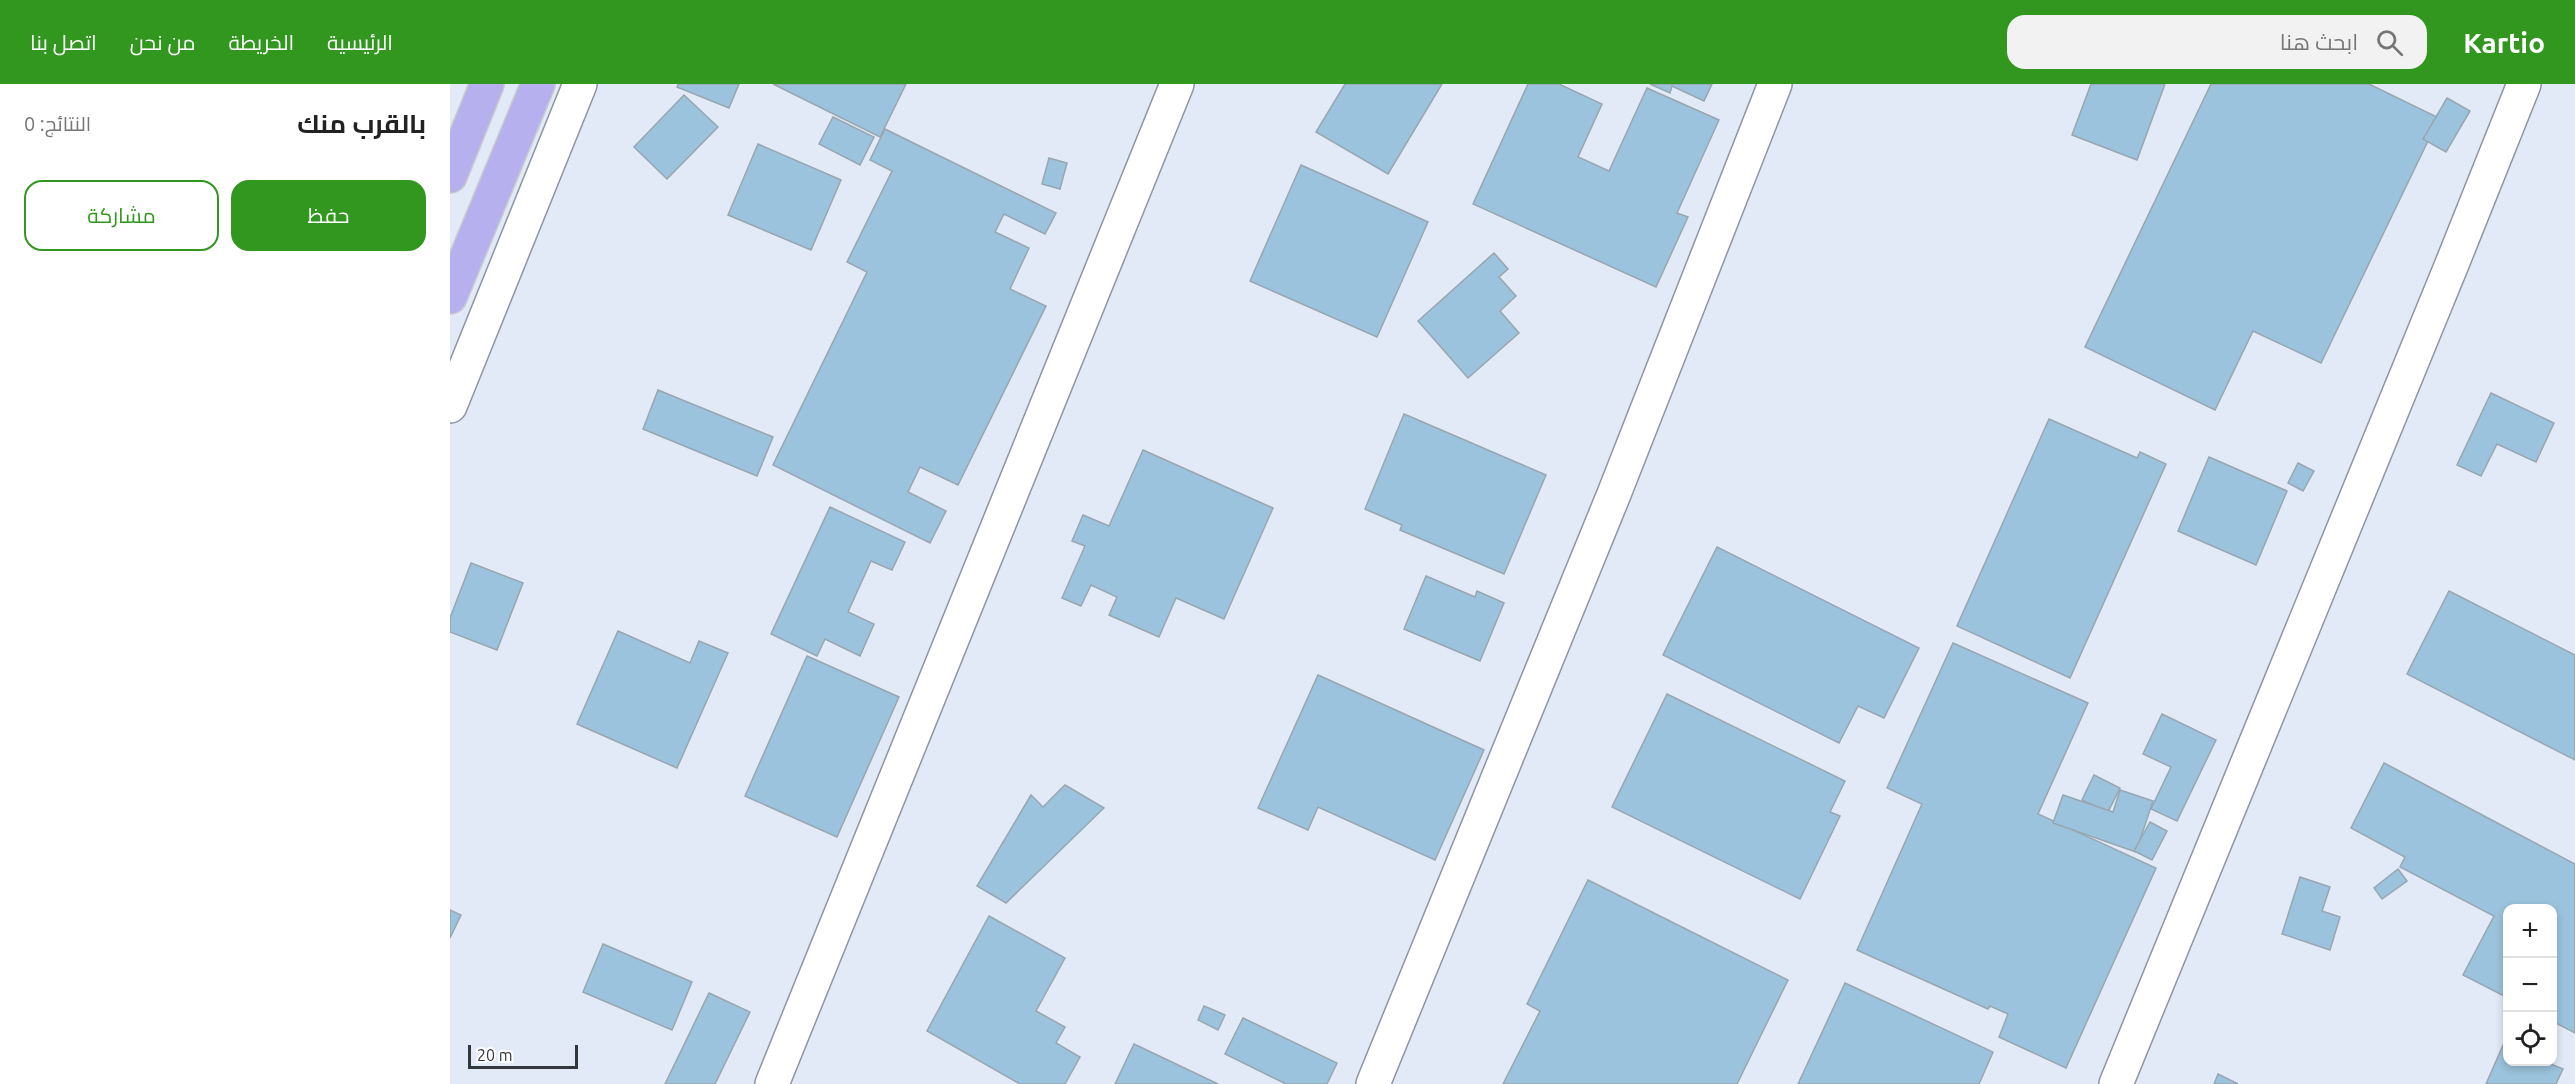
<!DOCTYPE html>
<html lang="ar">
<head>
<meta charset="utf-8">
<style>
	body { margin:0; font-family:Ubuntu,Cairo,sans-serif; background:#f2f2f2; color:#222; direction:rtl }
	.controls { position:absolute; right:18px; bottom:18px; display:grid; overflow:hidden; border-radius:12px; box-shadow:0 3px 9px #0003 }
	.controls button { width:54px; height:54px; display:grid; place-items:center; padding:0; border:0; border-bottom:2px solid #e0e0e0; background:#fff; color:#222; font:30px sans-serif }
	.scale { position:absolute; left:18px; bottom:15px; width:110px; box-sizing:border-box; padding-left:6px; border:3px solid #33363b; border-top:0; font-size:16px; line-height:21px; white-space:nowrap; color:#33363b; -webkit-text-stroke:4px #fff; paint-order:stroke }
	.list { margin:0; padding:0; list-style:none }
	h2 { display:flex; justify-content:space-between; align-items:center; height:78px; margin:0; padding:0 24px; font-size:26px }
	h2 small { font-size:20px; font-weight:400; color:#767676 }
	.actions { display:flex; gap:12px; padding:18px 24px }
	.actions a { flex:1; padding:14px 0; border:2px solid #31971e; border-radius:18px; text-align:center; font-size:21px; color:#31971e }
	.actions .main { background:#31971e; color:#fff }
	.icon { flex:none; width:33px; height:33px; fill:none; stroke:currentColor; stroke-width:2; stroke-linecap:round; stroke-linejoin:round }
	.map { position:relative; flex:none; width:2125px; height:1000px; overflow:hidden; direction:ltr }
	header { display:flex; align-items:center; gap:36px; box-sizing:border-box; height:84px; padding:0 30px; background:#31971e; color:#fff }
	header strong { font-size:28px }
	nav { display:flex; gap:33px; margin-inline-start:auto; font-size:21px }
	.search { width:420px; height:54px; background:#f2f2f2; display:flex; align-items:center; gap:15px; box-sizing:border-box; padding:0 21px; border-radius:18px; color:#767676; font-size:22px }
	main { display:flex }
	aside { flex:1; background:#fff }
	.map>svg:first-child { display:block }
</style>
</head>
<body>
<header>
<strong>Kartio</strong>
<div class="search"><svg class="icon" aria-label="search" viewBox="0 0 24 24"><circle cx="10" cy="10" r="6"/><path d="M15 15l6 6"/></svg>ابحث هنا</div>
<nav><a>الرئيسية</a><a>الخريطة</a><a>من نحن</a><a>اتصل بنا</a></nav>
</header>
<main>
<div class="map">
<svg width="2125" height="1000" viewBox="0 0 2125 1000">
	<rect width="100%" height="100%" fill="#e2eaf8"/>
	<!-- building -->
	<g fill="#9cc3dd" stroke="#98a6b0" stroke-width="1.5">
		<polygon points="228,0 289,0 279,24 227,3"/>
		<polygon points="323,0 456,0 430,53"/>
		<polygon points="895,0 992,0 938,90 866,48"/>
		<polygon points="1078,0 1109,0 1152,20 1128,73 1159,87 1197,4 1269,36 1227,129 1238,133 1206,203 1023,120"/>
		<polygon points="1200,0 1262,0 1254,17 1222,2 1220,9"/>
		<polygon points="1641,0 1715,0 1687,76 1622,51"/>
		<polygon points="1761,0 1919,0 1989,34 1871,279 1803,247 1765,326 1635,263"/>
		<polygon points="234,11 268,43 217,95 184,63"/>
		<polygon points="1997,14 2020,27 1996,68 1973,55"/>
		<polygon points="383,33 424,53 410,81 369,60"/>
		<polygon points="435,45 606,129 595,150 554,130 545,148 579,164 560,205 596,222 508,401 470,383 458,408 496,427 480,459 323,381 417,188 397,178 442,87 420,76"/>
		<polygon points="308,60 391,96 361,166 278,131"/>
		<polygon points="599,74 617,79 610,105 592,100"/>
		<polygon points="851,81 978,138 927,253 800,197"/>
		<polygon points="1044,169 1058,185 1049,193 1066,212 1050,227 1069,249 1018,294 968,237"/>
		<polygon points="208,306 323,353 307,392 193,345"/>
		<polygon points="2041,309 2104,339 2086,378 2047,360 2031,392 2007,381"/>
		<polygon points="954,330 1096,391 1054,490 950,446 952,441 915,425"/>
		<polygon points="1599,335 1687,374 1690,368 1716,380 1620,594 1507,542"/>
		<polygon points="693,366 823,424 774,535 726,514 709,553 659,531 667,513 641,501 631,522 612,514 635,462 622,457 633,431 659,442"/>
		<polygon points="1759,373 1837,407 1806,481 1728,447"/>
		<polygon points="1848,379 1864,387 1853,407 1838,399"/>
		<polygon points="380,423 455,458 442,486 421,477 398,528 424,540 410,572 375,555 367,572 321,550"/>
		<polygon points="1267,463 1469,564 1434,634 1408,622 1389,659 1213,571"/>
		<polygon points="21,479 73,499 47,566 0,548 0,534"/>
		<polygon points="976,492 1025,513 1027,507 1054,519 1030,577 954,545"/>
		<polygon points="1999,507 2125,571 2125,676 1957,590"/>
		<polygon points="168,547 240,579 249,557 278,569 227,684 127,640"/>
		<polygon points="1503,559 1638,619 1588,730 1706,784 1616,984 1549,953 1558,930 1540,922 1538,925 1407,866 1472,720 1437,704"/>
		<polygon points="357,572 449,613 387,753 295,712"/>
		<polygon points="868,591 1034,666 985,776 868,723 858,746 808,724"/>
		<polygon points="1217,610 1395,697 1380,728 1390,732 1350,815 1162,723"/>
		<polygon points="1712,630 1766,656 1727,737 1701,725 1721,683 1693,670"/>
		<polygon points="1934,679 2125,780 2125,949 2102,937 2102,824 2058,824 2058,914 2013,891 2044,832 1950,783 1955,773 1901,744"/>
		<polygon points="1644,691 1670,704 1658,728 1632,716"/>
		<polygon points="615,701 654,724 556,819 527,802 581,711 593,723"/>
		<polygon points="1670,706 1703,717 1686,768 1603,739 1613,711 1663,728"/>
		<polygon points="1700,738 1717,747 1702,776 1684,767"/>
		<polygon points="1948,785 1957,797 1932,815 1924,804"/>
		<polygon points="1850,793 1880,803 1872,827 1890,833 1880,866 1832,850"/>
		<polygon points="1138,796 1338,896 1287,1000 1053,1000 1090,927 1077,920"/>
		<polygon points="0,826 11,831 0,854"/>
		<polygon points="539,832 615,874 586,927 615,943 606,959 630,973 615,1000 570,1000 477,947"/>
		<polygon points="153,860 242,898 222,946 133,908"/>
		<polygon points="1395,899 1543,968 1529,1000 1348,1000"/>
		<polygon points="259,909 300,928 265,1000 215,1000"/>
		<polygon points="754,922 775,931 768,946 748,936"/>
		<polygon points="793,934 887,979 877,1000 836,1000 775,970"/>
		<polygon points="2054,959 2058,960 2058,978 2096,978 2113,985 2106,1000 2036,1000"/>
		<polygon points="684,960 768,1000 665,1000"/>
		<polygon points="1768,990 1788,1000 1764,1000"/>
	</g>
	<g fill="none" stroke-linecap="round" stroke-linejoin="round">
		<defs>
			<g id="minor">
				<polyline points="0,322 130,0"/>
				<polyline points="322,1000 727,0"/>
				<polyline points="923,1000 1164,410 1325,0"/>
				<polyline points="1666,1000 2002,180 2074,0"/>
			</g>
			<g id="major">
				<polyline points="0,92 37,0"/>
				<polyline points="0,213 88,0"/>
			</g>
		</defs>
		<!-- minor casing -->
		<use href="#minor" stroke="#8e95a2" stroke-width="36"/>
		<!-- major casing -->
		<use href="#major" stroke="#cacbcc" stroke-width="36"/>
		<!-- minor -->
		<use href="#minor" stroke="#fff" stroke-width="33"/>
		<!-- major -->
		<use href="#major" stroke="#b7b0ee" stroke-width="33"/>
	</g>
</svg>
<div class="controls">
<button>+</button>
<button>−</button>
<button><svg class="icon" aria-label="locate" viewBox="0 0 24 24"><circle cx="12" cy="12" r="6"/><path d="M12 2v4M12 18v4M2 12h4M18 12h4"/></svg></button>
</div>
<div class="scale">20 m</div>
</div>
<aside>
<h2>بالقرب منك<small>النتائج: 0</small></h2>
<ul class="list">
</ul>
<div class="actions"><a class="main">حفظ</a><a>مشاركة</a></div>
</aside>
</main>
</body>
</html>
